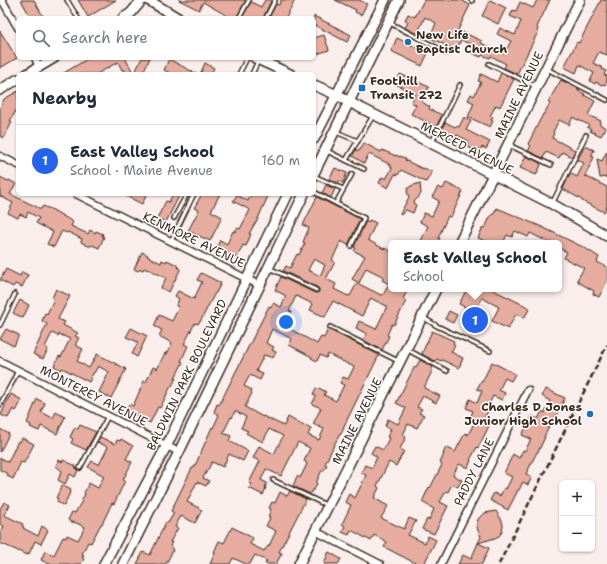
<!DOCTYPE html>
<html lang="en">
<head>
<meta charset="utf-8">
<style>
	body { margin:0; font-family:"Shantell Sans",sans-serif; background:#f2f2f3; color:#1f2937 }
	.controls { position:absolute; right:12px; bottom:12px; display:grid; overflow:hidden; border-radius:6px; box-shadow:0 1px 3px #0004 }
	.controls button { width:36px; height:36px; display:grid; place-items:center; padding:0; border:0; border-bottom:1px solid #e0e1e3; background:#fff; color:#1f2937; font:20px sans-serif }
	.you { position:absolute; left:286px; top:322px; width:14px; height:14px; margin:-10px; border:3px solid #fff; border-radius:50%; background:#1a73e8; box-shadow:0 0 0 6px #1a73e833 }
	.badge { display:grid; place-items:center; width:26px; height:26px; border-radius:50%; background:#2563eb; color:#fff; font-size:13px; font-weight:700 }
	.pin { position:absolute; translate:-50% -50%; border:2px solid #fff; box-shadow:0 1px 4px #0006 }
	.popup { position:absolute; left:388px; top:240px; width:174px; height:52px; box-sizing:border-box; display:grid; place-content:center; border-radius:6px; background:#fff; filter:drop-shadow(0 1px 3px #0005); font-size:13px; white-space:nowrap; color:#747a83 }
	.popup b { font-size:15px; color:#1f2937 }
	.popup::after { content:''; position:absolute; left:50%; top:100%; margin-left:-8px; border:8px solid transparent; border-top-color:#fff }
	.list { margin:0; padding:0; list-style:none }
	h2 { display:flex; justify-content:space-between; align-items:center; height:52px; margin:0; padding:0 16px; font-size:17px }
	h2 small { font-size:13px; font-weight:400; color:#747a83 }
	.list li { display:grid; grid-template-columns:26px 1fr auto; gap:12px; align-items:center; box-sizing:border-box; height:72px; padding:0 16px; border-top:1px solid #e0e1e3 }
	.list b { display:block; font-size:15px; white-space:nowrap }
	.list p { margin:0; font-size:13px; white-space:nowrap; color:#747a83 }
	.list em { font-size:13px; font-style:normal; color:#747a83 }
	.icon { flex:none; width:22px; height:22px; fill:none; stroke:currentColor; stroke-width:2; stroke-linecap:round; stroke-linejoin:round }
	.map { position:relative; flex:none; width:607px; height:564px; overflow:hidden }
	.search { position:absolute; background:#fff; box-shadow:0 1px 3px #0004; left:16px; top:16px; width:300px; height:44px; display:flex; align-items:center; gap:10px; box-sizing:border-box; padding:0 14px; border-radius:6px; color:#747a83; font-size:15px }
	.panel { position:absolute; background:#fff; box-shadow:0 1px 3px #0004; left:16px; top:72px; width:300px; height:124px; border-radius:6px }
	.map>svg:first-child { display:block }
</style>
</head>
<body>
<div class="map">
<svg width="607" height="564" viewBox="0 0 607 564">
	<rect width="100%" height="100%" fill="#faeeec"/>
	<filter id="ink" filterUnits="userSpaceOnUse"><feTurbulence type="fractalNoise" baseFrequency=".025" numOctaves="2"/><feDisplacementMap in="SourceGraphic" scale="8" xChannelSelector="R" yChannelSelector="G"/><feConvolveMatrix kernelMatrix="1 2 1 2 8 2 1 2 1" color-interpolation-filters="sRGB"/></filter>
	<g filter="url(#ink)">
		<!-- building -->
		<g fill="#e5ac9f" stroke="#3b2a1e" fill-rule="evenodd">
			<polygon points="21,0 34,0 44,18 31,18"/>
			<polygon points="78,0 116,0 88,17"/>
			<polygon points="179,0 246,0 236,18 231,18 203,2 199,10"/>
			<polygon points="265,0 269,0 271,1 263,18 242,18 251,2 261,7"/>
			<polygon points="281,0 295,0 286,18 269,18 276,4 279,5"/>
			<polygon points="335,0 359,0 367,4 361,15 355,12 356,10"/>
			<polygon points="424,0 461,0 470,5 458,30 482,41 481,43 504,54 511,41 497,34 500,28 515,35 521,21 510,16 513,10 516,11 520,2 533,8 537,0 550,0 537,27 538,29 537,31 538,32 517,74 504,68 506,64 491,56 490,58 482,55 481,57 471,53 474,46 461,40 456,50 430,38 436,23 425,17 417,34 405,28 408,22 405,20 408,14 415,17"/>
			<polygon points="490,0 506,8 498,24 482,16"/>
			<polygon points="601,0 604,0 607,1 607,55 599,52 593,63 603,68 602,69 606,71 604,75 607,76 607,81 605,85 603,84 602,85 596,82 595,84 590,81 594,73 579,65 576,73 564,67 577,42 579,43"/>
			<polygon points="314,16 351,35 347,42 314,25"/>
			<polygon points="0,31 17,58 0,68"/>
			<polygon points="324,35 329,50 314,55 314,38"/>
			<polygon points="397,38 428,53 422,66 391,51"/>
			<polygon points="89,58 126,58 125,58 134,74 142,58 150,58 142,74 127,74 124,69 122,70 118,62 97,74 62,74"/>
			<polygon points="169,59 176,63 197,74 172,74 164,70"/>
			<polygon points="205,63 214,68 211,74 205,74 201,72"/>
			<polygon points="501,73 514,79 500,107 496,105 490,116 493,117 491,120 493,121 490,127 468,117 474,103 468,100 471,94 474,96 481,82 478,81 481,74 497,82"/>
			<polygon points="400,74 429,87 422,102 430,107 429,109 442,115 436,127 411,114 416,105 411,102 416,94 395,84"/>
			<polygon points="561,80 579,89 578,91 585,94 584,95 595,101 588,115 601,121 599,124 606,128 601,136 590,131 591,129 587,127 589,125 574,118 573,117 569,125 559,120 553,132 554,133 552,138 575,150 572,157 562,152 559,158 546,152 543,158 528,151 531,146 528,144 543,114 544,114 550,103 548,102"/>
			<polygon points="18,91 18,107 10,121 12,122 4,138 0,136 0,108 4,99"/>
			<polygon points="464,117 471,121 466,130 490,142 486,149 482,147 480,150 475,147 474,150 466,146 469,141 457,135 454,141 441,135 443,130 442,129 445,122 455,127 456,126 459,127"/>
			<polygon points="364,143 381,152 382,150 396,156 396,155 400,157 400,156 406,159 405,160 423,169 424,168 432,172 426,182 401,170 398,175 395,174 388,188 379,183 382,177 386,179 392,168 391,167 391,165 369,154 364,163 352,156 356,150 359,151"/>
			<polygon points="585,146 594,150 591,156 594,157 585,176 607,187 607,206 604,212 582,201 582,200 563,189 570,173 577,177 584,163 577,160"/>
			<polygon points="607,151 607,177 600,178 597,159 602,161"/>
			<polygon points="526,156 540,163 540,164 541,165 536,175 520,168"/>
			<polygon points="335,168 347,173 343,183 339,181 338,183 329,179"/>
			<polygon points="0,177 8,181 9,180 16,184 10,194 41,209 43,206 53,210 73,222 71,226 88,234 90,230 95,233 96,231 103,234 102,236 104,237 99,248 92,245 91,246 88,246 81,242 82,239 68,232 67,233 62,231 54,247 47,244 53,232 36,223 39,218 28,212 26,217 20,214 18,218 8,213 13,203 0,196"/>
			<polygon points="420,183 421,194 413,203 416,205 413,213 406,210 401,215 400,214 409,197 407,192 408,188 411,186"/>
			<polygon points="446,183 463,191 451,217 448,216 438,238 440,238 437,243 426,243 421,241 428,226 420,222 424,213 432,216 439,201 432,197 438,187 443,189"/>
			<polygon points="326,185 335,189 331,198 322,193"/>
			<polygon points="122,194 147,194 142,204"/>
			<polygon points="173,194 180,194 166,222 157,218 166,201 169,202"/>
			<polygon points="202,194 220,194 211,211 222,217 210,241 188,231 199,210 194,208"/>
			<polygon points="251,194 269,194 256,223 255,223 249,234 251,234 246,246 243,245 237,258 227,253 227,252 217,247 220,240 227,244 233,231 235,232 237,228 240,229 250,210 233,201 237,195 248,201"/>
			<path d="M317 197 360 219 348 245 341 241 332 260 335 262 326 279 336 284 334 289 348 296V295L350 296 357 283 381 295H383L389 284 382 280 384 277 366 268 359 283 352 279 365 256 354 251 356 248 354 247 366 221 368 223 370 220 376 223 368 240 384 249V248L391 251V289H408L403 299 406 301 394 325 392 324 387 335 389 336 382 350 363 340 367 334 356 328 359 321 376 329 387 306 374 300 371 298 362 316 333 301 325 317 310 310 313 304 296 296 289 311 292 312 285 326 317 344 321 337 324 338 328 329 379 355 343 428H344L341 434H340L334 445 325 464 327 465 323 471 322 470 316 483 317 484 314 490H313L310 494 293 486 297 476 300 478 307 464 306 463V462L304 461 310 448 298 442 281 476 266 469 261 480 267 483 265 487 266 488 263 495 249 488 252 484 249 483 260 461 253 458 259 446 274 454 283 436 269 429 263 442 251 436 246 433 248 431 241 428 246 417 235 411 232 418 231 417 223 433 231 436 229 441 248 451 243 461 229 454 223 467 212 462 203 478 209 481 206 486 197 482 187 502 199 508V509L202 510 195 523 181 516 175 527 178 528 170 542H172L170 546 172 548V549L173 550 166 564H137L143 552 150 555 166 522 168 523 174 513 171 511 192 468H194L212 427 213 428 219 415 214 412 217 404 219 405 269 306 271 307 273 303 281 307 286 296 275 290 281 277 315 293H317L319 292V289L317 287 283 271 286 266 290 268 297 254 299 255 305 243 303 242 309 228 303 225ZM314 259 325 265 320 276 308 270ZM272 329 292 339 289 345 312 357 311 358 317 361 320 355 326 358 328 354 354 367 348 379 343 377 340 383 344 385 336 401 324 395 326 392 319 388V389L316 388 313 394 316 396 312 404 321 408 313 424 324 429 319 440 308 435 311 428 305 425 304 426 288 417 284 426 263 416V417L245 407 252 393 251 392 252 390 244 386 250 375 260 380 263 374 256 371 264 355 273 358 276 352 272 350 274 347 266 343Z"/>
			<polygon points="497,208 542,227 585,248 599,257 597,262 607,267 607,281 599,297 593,294 594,291 578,282 579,281 577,280 584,268 564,258 567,252 559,248 559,243 550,243 530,233 528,237 515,231 512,237 507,235 503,243 489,243 478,238 483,227 485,228 491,215 493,215 496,209 497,210"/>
			<polygon points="142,252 148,255 147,256 161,263 162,260 166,262 167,260 177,265 177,266 179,268 180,270 169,292 161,288 166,278 148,269 148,270 144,268 143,270 140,269 138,271 134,269"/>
			<polygon points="6,269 20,276 22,272 28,275 22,287 15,284 13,287 0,280"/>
			<polygon points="201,273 221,283 216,293 215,293 200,322 199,322 198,324 195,323 184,344 188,346 181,361 183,362 175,378 176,378 172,386 171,386 160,408 158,407 150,423 133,414 131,416 124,413 129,404 133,406 144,381 146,382 153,367 157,369 165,353 167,354 172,343 159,336 162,330 154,326 159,315 172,321 179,307 176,306 179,299 175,296 178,291 194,299 202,282 197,280"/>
			<polygon points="56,289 70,296 58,319 65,322 63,325 78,333 75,336 79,338 75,345 83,349 77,361 89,368 97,354 126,369 111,398 99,392 109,372 98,366 94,373 93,373 89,382 62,368 61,370 54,366 59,356 61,357 70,339 59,334 58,336 52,333 45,347 48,349 43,359 33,354 47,324 42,321 45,313 47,314 54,299 52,298"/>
			<polygon points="467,289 491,289 530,308 524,318 516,314 508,329 492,321 499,307 482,298 475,312 459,304"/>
			<polygon points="20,300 29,305 23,318 13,313"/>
			<polygon points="449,311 457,315 453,323 445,319"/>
			<polygon points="131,328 147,336 137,357 132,354 138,342 126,337"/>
			<polygon points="6,329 19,335 14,346 0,339"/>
			<polygon points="432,331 454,341 453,344 455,345 451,352 463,358 459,368 442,360 441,361 437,359 435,361 423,355 423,354 422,353"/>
			<polygon points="420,360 433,367 431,370 432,371 424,388 440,396 436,403 423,396 417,407 422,409 419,413 424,415 417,428 408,424 403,435 406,437 400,449 404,451 396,466 389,462 377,486 379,488 374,498 388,506 381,518 404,529 409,518 416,521 408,535 425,543 428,536 436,540 424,564 417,564 384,547 387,542 374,535 371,541 351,530 349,535 342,532 345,526 342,524 351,505 345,502 349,494 355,498 366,475 361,473 365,465 372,468 377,457 371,453 375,446 383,450 389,438 387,437 391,429 385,426 388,419 398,424 406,408 396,403 415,366 416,367"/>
			<polygon points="492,362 515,374 511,381 505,378 499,390 505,393 502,400 493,396 487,408 489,409 485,417 492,420 478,448 477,447 470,460 471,460 468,468 459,464 453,475 462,480 458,487 452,484 448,492 446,491 440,502 448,506 434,534 422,529 427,519 429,520 434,509 422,502 429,487 430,488 442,465 440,463 444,454 443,454 446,447 455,452 465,433 468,435 475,421 470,418 473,411 466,408 470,399 477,403 482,391 477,389 481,381 482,382"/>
			<polygon points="546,389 565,398 555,418 557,419 554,424 551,423 544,437 545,437 538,452 537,452 526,474 532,477 528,485 523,482 519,490 518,490 508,510 490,500 494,493 500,496 504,488 506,489 512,477 504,473 513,454 519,458 523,450 525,451 531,439 522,435 532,416 538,419 542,411 545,413 550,401 542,396"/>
			<polygon points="11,394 22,400 16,411 13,409 8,418 1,415 5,406 4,406"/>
			<polygon points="37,399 45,403 41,412 53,418 56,412 65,417 57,434 41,426 39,431 30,427 31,425 27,423"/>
			<polygon points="80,425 96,432 86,450 71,443 73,439 70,437 75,427 78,429"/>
			<polygon points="0,429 9,434 0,452"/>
			<polygon points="100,437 115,444 117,440 120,441 121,439 133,446 126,459 132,462 123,480 125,481 114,504 112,503 102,524 101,524 91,543 88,542 82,554 84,555 82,558 84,559 81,564 49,564 41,560 45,551 54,555 63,537 66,538 67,535 78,540 85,527 74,522 73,523 68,520 72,512 75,513 82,501 81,501 85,494 84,493 89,483 98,488 104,476 88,467 92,461 99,465 108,447 97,442"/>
			<polygon points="22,438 34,444 24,463 21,462 13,479 7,476 8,474 0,470 0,458 8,462 18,441 20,442"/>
			<polygon points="59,460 62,462 63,460 76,466 75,467 78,470 75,477 70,474 65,484 58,480 62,471 56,466"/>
			<polygon points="62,485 71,490 64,506 57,502 58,499 56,498"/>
			<polygon points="290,491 306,499 279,552 282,553 276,564 265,564 267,561 255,555 250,564 246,564 233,558 230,564 210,564 215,553 214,552 219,541 224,543 232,527 253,538 250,544 264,551 264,550 265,550 268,546 269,546 276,531 266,526 270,518 268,517 271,509 269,508 272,502 275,503 280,492 287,496"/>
			<polygon points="4,502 10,505 4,515 23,524 22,526 24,527 23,528 38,536 42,526 48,530 41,544 35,541 29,554 28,553 27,555 0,543 0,533 4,526 0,524 0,509"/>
			<polygon points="496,511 502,521 503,525 502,532 499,536 495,538 478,543 481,537 477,528 477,524 478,519 481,516 485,513"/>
			<polygon points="478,543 489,548 482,564 458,564 463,555 471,559"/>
			<polygon points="329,552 341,559 338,564 324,564 328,553 329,553"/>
		</g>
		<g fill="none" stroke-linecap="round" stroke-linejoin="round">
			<defs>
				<g id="lane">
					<polyline points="67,0 78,18"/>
					<polyline points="471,0 472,1"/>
					<polyline points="239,18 249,0"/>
					<polyline points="266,18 275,0"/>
					<polyline points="390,23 447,53"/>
					<polyline points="489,64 535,86"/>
					<polyline points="547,69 607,100"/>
					<polyline points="239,74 247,58"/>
					<polyline points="252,74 258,61"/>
					<polyline points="336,132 358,141"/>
					<polyline points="432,142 460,85"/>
					<polyline points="509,145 551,165"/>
					<polyline points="327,151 364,169"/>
					<polyline points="346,160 373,116"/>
					<polyline points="314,176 343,189"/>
					<polyline points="314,192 364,218 351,246"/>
					<polyline points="553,202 586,135"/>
					<polyline points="336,203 352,174"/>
					<polyline points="174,218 187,194"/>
					<polyline points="171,241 194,194"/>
					<polyline points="269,268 316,290"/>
					<polyline points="424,318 437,326 490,351"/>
					<polyline points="0,325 15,294"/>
					<polyline points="330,327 398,361"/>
					<polyline points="408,350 447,371"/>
					<polyline points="0,405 13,381 18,370"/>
					<polyline points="80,468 108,416"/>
					<polyline points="273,480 326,505"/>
				</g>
				<g id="street">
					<polyline points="2,0 18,28"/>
					<polyline points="35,58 39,67"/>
					<polyline points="0,156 18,165"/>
					<polyline points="76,194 259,285"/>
					<polyline points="0,361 179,452"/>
					<polyline points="315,531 380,564"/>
					<polyline points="441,564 528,390"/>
				</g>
				<g id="secondary">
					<polyline points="148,0 178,18"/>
					<polyline points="123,18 131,13 142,0"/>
					<polyline points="255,58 290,74"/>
					<polyline points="27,74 54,58"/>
					<polyline points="314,85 337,95 349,102 552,204 607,236"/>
					<polyline points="0,90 18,79"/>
					<polyline points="314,139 385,0"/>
					<polyline points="314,173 399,0"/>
					<polyline points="459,243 580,0"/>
					<polyline points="104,564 167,445 288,194"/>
					<polyline points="123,564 179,452 304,194"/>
					<polyline points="299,564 436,289"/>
				</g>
			</defs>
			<!-- lane casing -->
			<use href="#lane" stroke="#3b2a1e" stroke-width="6"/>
			<!-- street casing -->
			<use href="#street" stroke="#3b2a1e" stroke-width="9"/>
			<!-- secondary casing -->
			<use href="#secondary" stroke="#3b2a1e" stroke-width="12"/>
			<!-- lane -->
			<use href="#lane" stroke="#fff" stroke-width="3"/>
			<!-- street -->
			<use href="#street" stroke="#fff" stroke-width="6"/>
			<!-- secondary -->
			<use href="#secondary" stroke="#fff" stroke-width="9"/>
			<!-- rail -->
			<polyline stroke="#3b2a1e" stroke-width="2.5" stroke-dasharray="6 3" stroke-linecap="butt" points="499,564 607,345"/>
		</g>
	</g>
	<!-- markers -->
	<g fill="#1f6fb2" stroke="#fff" stroke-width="1.5">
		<circle cx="408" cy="42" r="4"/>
		<rect x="358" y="84" width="8" height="8" rx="2"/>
		<circle cx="590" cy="414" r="4"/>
	</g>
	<g text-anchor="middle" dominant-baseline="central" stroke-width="3" stroke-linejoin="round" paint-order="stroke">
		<!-- poi labels -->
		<g font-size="12" font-weight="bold" fill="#3b2a1e" stroke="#fff" text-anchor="start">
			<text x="416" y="35">New Life<tspan x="416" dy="14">Baptist Church</tspan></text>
			<text x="370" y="81">Foothill<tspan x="370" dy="14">Transit 272</tspan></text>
			<text x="582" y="407" text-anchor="end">Charles D Jones<tspan x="582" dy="14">Junior High School</tspan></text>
		</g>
		<!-- street labels -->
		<g font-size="12" fill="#3b2a1e" stroke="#fff">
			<text transform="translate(519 95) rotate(-64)">MAINE AVENUE</text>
			<text transform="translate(467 148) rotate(27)">MERCED AVENUE</text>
			<text transform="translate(194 240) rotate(26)">KENMORE AVENUE</text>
			<text transform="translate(187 375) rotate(-64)">BALDWIN PARK BOULEVARD</text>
			<text transform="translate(94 396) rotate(27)">MONTEREY AVENUE</text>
			<text transform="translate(357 421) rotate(-63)">MAINE AVENUE</text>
			<text transform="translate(474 472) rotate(-63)">PADDY LANE</text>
		</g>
	</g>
</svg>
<div class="controls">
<button>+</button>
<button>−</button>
</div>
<div class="you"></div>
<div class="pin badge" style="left:475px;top:320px">1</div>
<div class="popup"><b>East Valley School</b>School</div>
<div class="search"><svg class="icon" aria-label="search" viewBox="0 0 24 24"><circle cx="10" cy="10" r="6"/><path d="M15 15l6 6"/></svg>Search here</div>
<section class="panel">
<h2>Nearby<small></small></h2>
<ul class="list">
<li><span class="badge">1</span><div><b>East Valley School</b><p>School · Maine Avenue</p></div><em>160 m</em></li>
</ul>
</section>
</div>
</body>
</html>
